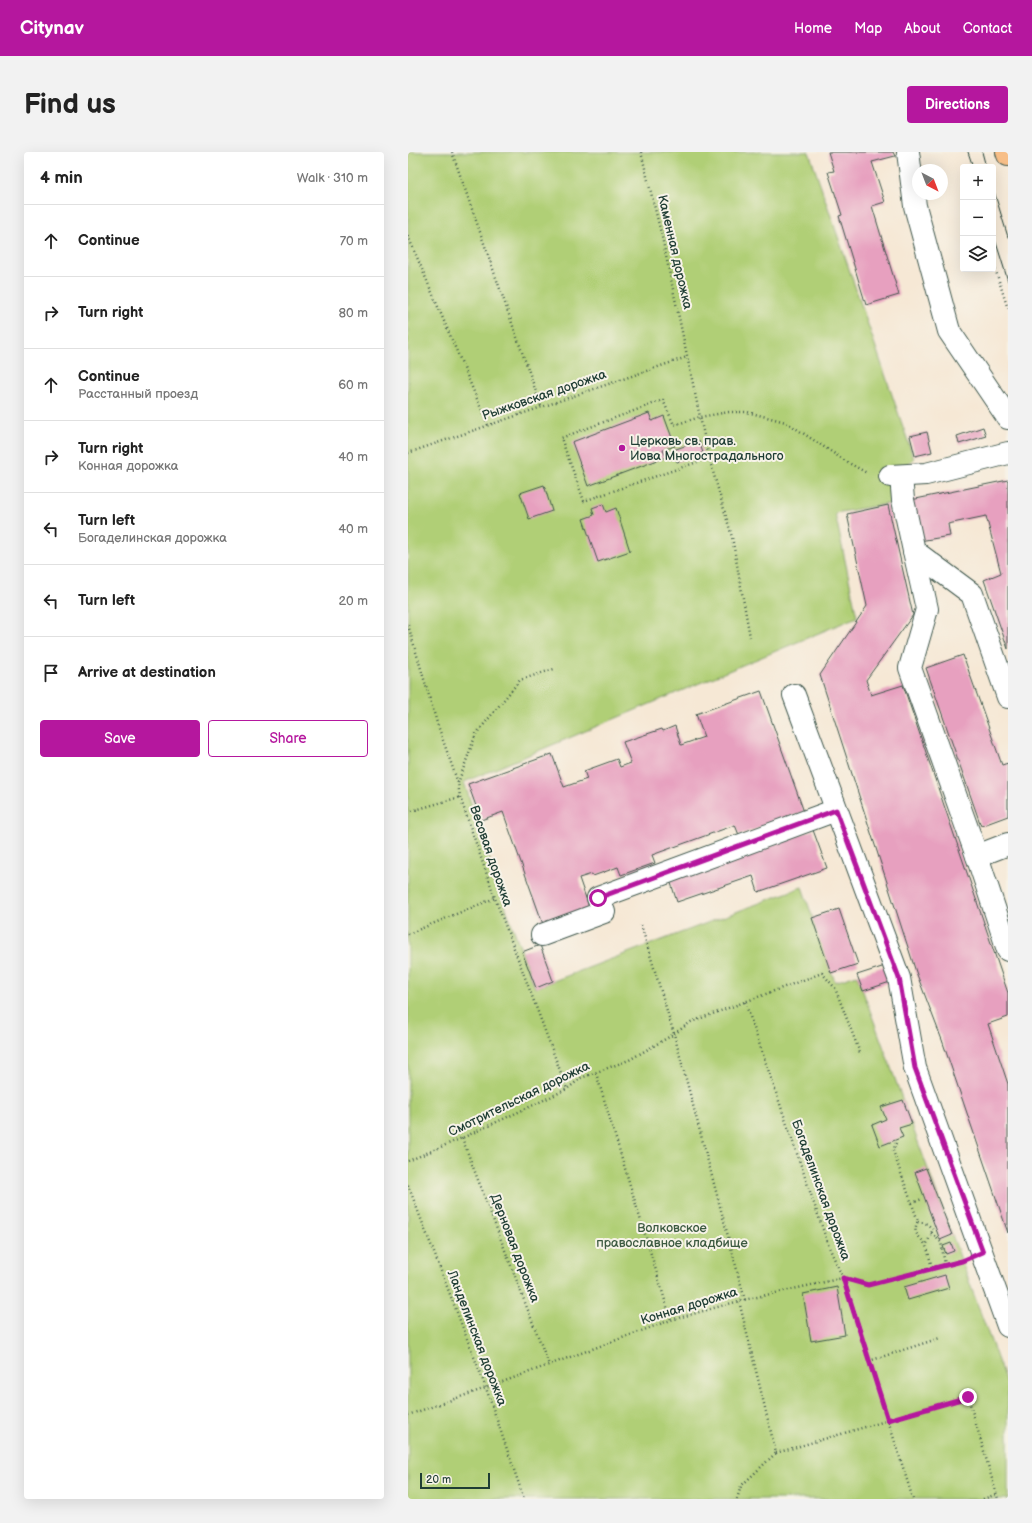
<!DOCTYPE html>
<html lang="en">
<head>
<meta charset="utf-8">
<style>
	body { margin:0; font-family:"Balsamiq Sans",sans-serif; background:#f2f2f2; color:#222 }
	.controls { position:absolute; right:12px; top:12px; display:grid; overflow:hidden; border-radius:4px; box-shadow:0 4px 16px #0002 }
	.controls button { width:36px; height:36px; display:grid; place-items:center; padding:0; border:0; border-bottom:1px solid #e0e0e0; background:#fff; color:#222; font:20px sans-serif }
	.compass { position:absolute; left:504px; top:12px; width:36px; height:36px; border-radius:50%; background:#fff; box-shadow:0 4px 16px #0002; rotate:138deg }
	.scale { position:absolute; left:12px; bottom:10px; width:70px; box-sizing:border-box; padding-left:4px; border:2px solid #1f3d34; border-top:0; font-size:11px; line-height:14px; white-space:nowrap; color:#1f3d34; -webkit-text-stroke:3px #f7f3e8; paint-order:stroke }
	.stop { position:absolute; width:12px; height:12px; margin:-9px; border:3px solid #b5179e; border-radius:50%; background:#fff }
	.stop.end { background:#b5179e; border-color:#fff; box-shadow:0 1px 4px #0008 }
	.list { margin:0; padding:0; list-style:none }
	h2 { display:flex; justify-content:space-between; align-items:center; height:52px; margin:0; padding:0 16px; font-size:17px }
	h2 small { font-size:13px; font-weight:400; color:#767676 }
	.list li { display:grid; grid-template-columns:26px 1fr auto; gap:12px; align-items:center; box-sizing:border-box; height:72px; padding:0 16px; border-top:1px solid #e0e0e0 }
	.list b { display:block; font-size:15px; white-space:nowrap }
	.list p { margin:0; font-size:13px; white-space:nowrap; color:#767676 }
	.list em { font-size:13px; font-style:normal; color:#767676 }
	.actions { display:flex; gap:8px; padding:12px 16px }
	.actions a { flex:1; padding:9px 0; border:1px solid #b5179e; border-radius:4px; text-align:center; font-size:14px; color:#b5179e }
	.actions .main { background:#b5179e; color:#fff }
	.icon { flex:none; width:22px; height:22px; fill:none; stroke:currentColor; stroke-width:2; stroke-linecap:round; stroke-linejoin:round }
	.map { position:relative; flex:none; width:600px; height:1347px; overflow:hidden; border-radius:4px }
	header { display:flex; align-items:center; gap:24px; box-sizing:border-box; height:56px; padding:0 20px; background:#b5179e; color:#fff }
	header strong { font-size:19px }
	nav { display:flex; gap:22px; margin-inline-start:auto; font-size:14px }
	.intro { display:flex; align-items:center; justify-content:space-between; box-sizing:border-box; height:96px; padding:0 24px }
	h1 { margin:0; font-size:28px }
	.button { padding:10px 18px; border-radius:4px; background:#b5179e; color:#fff; font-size:14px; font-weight:700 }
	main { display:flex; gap:24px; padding:0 24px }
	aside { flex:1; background:#fff; border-radius:4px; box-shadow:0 4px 16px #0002 }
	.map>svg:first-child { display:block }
</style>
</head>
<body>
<header>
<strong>Citynav</strong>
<nav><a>Home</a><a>Map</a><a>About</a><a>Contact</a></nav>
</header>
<div class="intro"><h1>Find us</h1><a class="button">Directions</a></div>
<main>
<aside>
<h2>4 min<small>Walk · 310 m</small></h2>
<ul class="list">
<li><svg class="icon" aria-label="ahead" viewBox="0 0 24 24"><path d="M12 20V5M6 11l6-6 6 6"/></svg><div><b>Continue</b></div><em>70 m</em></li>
<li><svg class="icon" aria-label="right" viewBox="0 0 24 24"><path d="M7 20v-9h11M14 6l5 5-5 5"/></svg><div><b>Turn right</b></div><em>80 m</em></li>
<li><svg class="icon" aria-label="ahead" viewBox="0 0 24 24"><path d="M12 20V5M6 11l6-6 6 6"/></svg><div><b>Continue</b><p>Расстанный проезд</p></div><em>60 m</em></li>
<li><svg class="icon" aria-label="right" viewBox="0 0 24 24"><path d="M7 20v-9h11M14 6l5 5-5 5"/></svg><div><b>Turn right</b><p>Конная дорожка</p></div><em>40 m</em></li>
<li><svg class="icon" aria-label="left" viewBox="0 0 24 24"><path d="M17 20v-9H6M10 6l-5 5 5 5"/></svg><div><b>Turn left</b><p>Богаделинская дорожка</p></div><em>40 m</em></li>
<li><svg class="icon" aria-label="left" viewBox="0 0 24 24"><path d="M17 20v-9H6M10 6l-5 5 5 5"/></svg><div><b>Turn left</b></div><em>20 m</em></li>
<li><svg class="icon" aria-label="arrive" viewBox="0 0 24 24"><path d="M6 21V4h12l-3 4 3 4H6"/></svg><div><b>Arrive at destination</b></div></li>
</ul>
<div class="actions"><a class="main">Save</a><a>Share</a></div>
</aside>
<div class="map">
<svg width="600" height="1347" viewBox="0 0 600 1347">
	<rect width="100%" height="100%" fill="#f7f3e8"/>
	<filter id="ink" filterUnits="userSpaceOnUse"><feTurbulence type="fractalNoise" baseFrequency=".025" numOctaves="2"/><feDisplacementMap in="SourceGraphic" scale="8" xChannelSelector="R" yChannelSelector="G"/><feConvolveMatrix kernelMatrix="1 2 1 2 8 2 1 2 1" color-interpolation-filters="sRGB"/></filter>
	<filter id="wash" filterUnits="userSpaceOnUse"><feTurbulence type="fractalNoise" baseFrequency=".012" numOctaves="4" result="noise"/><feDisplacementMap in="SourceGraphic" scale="16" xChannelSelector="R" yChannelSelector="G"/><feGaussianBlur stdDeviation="0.9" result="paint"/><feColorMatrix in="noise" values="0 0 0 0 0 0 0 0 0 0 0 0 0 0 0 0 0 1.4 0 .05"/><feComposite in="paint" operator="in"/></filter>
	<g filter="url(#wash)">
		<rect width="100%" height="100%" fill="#f6e8d5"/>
		<!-- green -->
		<polygon fill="#b0cf76" stroke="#688655" points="0,0 401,0 506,307 482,324 485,351 427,361 449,465 56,630 96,751 127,836 394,735 427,830 449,823 600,1236 600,1347 0,1347"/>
		<g id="blocks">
			<!-- building -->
			<g fill="#e7a0bf">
				<polygon points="420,0 485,0 487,4 464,10 477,50 464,54 491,143 458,153 431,64 434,63 420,20 426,19"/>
				<polygon points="241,261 244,269 256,264 267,294 255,298 258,305 180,334 164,290"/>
				<polygon points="575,275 578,284 551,292 549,284"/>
				<polygon points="519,280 524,300 507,304 502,284"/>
				<polygon points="291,289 295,301 269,310 265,298"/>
				<polygon points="600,328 600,497 576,428 593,421 578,364 540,372 542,384 511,389 503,348"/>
				<polygon points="136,333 144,359 121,367 112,341"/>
				<polygon points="195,352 198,360 208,356 222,399 190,410 175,367 186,363 184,356"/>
				<polygon points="480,353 505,463 458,528 463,543 495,533 600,841 600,865 580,872 600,932 600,1081 534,888 508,820 412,523 459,454 439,362"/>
				<polygon points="555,503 594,613 600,611 600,664 573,674 518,516"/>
				<polygon points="353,539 396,660 331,683 327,673 244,703 247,711 213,723 210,715 185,724 184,722 171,726 182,758 136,775 95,660 73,668 60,632 144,602 156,635 179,627 176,619 209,607 212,615 223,611 215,590 254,577 255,579 267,574 273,593 296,585 288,562"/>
				<polygon points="405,678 419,716 350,740 345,724 269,750 262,728"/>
				<polygon points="431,757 450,812 423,821 404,766"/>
				<polygon points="132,793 145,829 128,836 114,800"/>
				<polygon points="477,814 482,830 455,839 449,823"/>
				<polygon points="495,948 504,972 491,976 495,985 472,994 464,973 478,967 473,955"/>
				<polygon points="518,1016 544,1083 532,1088 507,1020"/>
				<polygon points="543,1091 546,1099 538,1102 535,1094"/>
				<polygon points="537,1123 541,1136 500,1148 496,1135"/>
				<polygon points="429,1135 437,1183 403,1189 395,1142"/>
			</g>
		</g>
	</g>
	<g filter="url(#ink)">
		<use href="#blocks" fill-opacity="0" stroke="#3f574c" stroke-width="1"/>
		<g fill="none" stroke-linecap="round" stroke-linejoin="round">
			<defs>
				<g id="minor">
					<polyline points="500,0 507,54 541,179 600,266"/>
					<polyline points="482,324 518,322 600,301"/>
					<polyline points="493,324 495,348 506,399 564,442 600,545"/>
					<polyline points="506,399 519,457 502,516 569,704 600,798"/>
					<polyline points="386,543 491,826 507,916 600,1174"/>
					<polyline points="569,704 600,692"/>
					<polyline points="134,783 196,760 190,746 428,658"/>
				</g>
				<polyline id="major" points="599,0 600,3"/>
			</defs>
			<!-- minor casing -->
			<use href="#minor" stroke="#3f574c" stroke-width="24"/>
			<!-- major casing -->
			<use href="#major" stroke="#3f574c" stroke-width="24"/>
			<!-- path -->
			<g stroke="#3f574c" stroke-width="2.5" stroke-dasharray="1 3" stroke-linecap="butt">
				<polyline points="44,0 133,254"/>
				<polyline points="233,0 254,85 292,265 321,260 339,260 378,270 439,310 459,321"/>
				<polyline points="0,84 80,273"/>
				<polyline points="585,110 600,157"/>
				<polyline points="0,301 279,205"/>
				<polyline points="301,306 176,349 153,286 255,248 266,273 292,265 301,306 324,385 342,485"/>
				<polyline points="0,473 29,571 50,631 52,645 87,746 159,937"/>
				<polyline points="50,631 68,582 112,528 146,517"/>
				<polyline points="0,660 52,645"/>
				<polyline points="233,773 266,882 337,1148"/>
				<polyline points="0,782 87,746"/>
				<polyline points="337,850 421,1095 435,1126 505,1347"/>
				<polyline points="188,921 263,1168"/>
				<polyline points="54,986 141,1213"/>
				<path d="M488 991 485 999 510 1069C503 1083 513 1084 518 1094 521 1101 522 1109 524 1116"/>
				<polyline points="0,1009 54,986 119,956 159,937 173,926 221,908 266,882 283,870 414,821 427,836 452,901"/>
				<polyline points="0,1033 78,1236 116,1347"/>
				<polyline points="504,1051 514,1047"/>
				<polyline points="510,1069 519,1072 525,1077 518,1094"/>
				<polyline points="523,1081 533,1090 537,1113"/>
				<polyline points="461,1209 532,1186"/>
				<polyline points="0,1263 78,1236 263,1168 331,1149 435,1126 460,1133 552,1109"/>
				<polyline points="368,1301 560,1245 590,1347"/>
				<polyline points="329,1347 333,1334 368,1301 331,1149"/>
				<polyline points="575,1347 589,1342"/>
			</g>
			<!-- minor -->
			<use href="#minor" stroke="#fff" stroke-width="22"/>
			<!-- major -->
			<use href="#major" stroke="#f7be87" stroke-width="22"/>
			<!-- tram -->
			<g stroke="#1f3d34" stroke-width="1">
				<polyline points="560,0 565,15"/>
				<polyline points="574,0 578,15"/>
				<polyline points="585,36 600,85"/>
				<polyline points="585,81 600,129"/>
			</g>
		</g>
	</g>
	<g fill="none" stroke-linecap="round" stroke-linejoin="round" filter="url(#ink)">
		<!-- route -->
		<polyline stroke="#b5179e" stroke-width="5" points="190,746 428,658 491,826 507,916 575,1100 554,1109 460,1133 435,1126 480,1268 560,1245"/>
	</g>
	<!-- markers -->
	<circle fill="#b5179e" stroke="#f7f3e8" stroke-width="1.5" cx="214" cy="296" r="4"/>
	<g text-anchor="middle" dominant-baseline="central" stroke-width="4" stroke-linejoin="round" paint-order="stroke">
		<!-- street labels -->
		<g font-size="13" fill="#1f3d34" stroke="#f7f3e8">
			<text transform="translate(267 100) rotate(77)">Каменная дорожка</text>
			<text transform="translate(136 243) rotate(-19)">Рыжковская дорожка</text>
			<text transform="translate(83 704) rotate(71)">Весовая дорожка</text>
			<text transform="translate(111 947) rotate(-26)">Смотрительская дорожка</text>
			<text transform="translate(413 1038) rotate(70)">Богаделинская дорожка</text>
			<text transform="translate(107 1096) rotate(69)">Дерновая дорожка</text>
			<text transform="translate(281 1154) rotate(-17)">Конная дорожка</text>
			<text transform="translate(69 1186) rotate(69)">Ланделинская дорожка</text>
		</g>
		<!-- poi labels -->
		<g font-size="13" fill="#1f3d34" stroke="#f7f3e8" text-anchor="start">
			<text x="222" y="289">Церковь св. прав.<tspan x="222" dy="15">Иова Многострадального</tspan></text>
		</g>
		<!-- park labels -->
		<g font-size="13" fill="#3c5a41" stroke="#f7f3e8">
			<text x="264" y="1076">Волковское<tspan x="264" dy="15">православное кладбище</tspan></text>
		</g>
	</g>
</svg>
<div class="controls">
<button>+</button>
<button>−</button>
<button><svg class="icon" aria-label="layers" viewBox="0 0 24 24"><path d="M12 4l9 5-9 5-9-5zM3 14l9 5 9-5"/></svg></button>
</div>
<svg class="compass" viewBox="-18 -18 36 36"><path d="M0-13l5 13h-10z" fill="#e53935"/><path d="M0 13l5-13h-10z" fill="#767676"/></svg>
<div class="scale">20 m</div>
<div class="stop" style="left:190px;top:746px"></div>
<div class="stop end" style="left:560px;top:1245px"></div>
</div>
</main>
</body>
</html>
